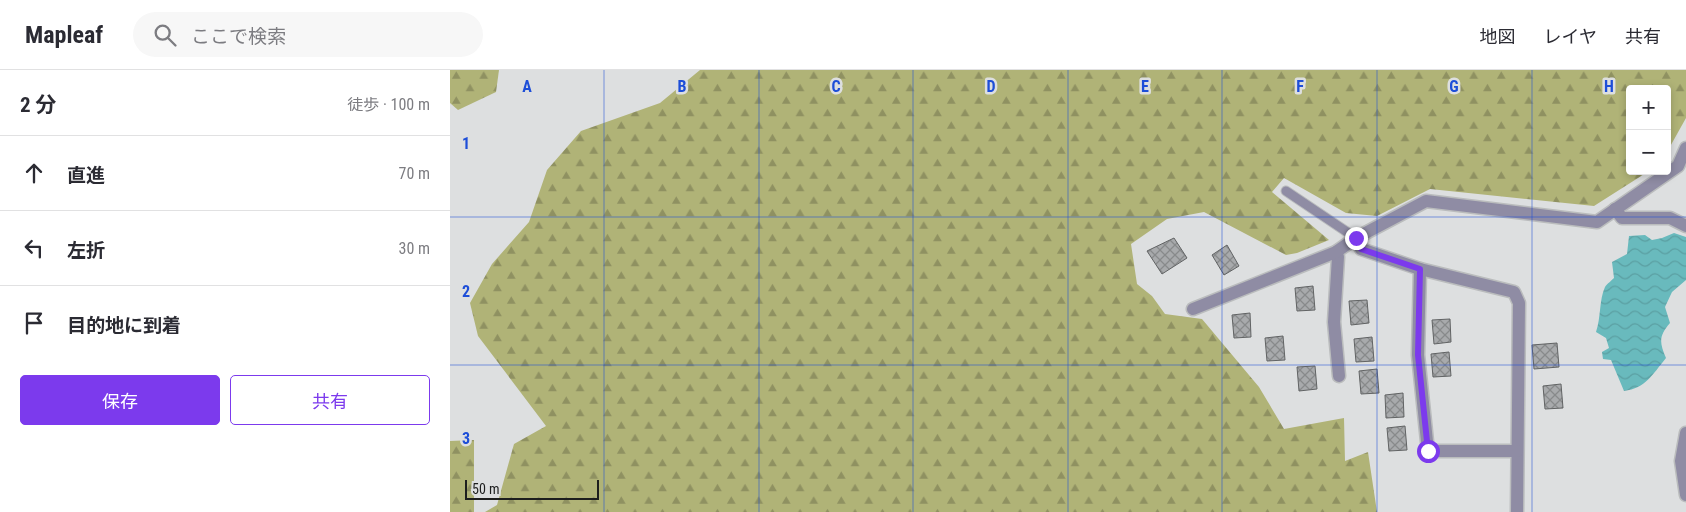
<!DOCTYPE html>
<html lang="ja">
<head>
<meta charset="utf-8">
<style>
	body { margin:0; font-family:"Roboto Condensed","Noto Sans JP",sans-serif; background:#f7f7f7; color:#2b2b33 }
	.controls { position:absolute; right:15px; top:15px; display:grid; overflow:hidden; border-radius:5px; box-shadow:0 2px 8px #0003 }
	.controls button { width:45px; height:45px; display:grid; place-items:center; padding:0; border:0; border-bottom:1px solid #e1e1e2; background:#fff; color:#2b2b33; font:25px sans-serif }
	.scale { position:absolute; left:15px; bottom:12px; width:134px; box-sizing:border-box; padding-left:5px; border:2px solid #1d1e1e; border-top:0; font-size:14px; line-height:18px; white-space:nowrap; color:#1d1e1e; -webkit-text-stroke:4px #dddfe0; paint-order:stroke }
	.stop { position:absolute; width:15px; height:15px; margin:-11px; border:4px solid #7c3aed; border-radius:50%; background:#fff }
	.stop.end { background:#7c3aed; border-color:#fff; box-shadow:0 1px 5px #0008 }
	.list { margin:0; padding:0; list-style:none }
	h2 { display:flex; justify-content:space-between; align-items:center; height:65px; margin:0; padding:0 20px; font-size:21px }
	h2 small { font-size:16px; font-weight:400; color:#7c7c81 }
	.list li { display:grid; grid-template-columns:32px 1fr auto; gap:15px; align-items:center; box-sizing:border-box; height:75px; padding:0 20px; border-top:1px solid #e1e1e2 }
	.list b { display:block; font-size:19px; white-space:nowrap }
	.list em { font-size:16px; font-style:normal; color:#7c7c81 }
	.actions { display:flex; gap:10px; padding:15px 20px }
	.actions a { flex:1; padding:11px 0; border:1px solid #7c3aed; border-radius:5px; text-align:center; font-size:18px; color:#7c3aed }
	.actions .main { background:#7c3aed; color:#fff }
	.icon { flex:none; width:28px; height:28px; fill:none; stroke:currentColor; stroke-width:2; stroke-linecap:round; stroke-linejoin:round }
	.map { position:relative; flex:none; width:1236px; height:442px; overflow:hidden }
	header { display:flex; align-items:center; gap:30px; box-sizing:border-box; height:70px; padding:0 25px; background:#fff; border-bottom:1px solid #e1e1e2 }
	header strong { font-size:24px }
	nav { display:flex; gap:28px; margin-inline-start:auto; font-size:18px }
	.search { width:350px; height:45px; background:#f7f7f7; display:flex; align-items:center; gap:12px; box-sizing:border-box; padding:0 18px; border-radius:28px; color:#7c7c81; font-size:19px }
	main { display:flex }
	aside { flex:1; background:#fff }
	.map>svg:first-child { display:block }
</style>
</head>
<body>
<header>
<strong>Mapleaf</strong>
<div class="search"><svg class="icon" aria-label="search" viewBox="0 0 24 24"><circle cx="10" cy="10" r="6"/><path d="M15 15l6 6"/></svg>ここで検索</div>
<nav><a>地図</a><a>レイヤ</a><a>共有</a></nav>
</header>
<main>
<aside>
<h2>2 分<small>徒歩 · 100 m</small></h2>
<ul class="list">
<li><svg class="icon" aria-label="ahead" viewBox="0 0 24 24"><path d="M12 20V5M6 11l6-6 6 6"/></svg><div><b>直進</b></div><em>70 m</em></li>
<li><svg class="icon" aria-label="left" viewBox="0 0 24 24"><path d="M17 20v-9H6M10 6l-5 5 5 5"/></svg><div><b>左折</b></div><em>30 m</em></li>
<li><svg class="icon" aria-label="arrive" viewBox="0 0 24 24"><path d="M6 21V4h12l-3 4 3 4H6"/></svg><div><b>目的地に到着</b></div></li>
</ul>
<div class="actions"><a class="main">保存</a><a>共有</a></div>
</aside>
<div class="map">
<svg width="1236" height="442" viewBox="0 0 1236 442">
	<defs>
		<pattern id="forest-firs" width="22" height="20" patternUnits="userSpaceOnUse" patternTransform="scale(1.25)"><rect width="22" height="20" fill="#b0b377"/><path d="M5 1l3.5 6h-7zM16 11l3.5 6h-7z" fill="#8f9161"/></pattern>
		<pattern id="water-waves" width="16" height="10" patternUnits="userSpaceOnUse" patternTransform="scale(1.25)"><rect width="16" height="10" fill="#69babd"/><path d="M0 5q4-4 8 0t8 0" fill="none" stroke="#5b9fa2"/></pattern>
		<pattern id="building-cross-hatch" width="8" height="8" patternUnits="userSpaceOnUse" patternTransform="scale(1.25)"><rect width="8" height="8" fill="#a8aaac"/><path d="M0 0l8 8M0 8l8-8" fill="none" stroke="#888a8b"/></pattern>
	</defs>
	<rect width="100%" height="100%" fill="#dddfe0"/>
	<!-- forest -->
	<g fill="url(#forest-firs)">
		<polygon points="0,0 49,0 46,22 8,40 0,33"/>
		<polygon points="250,0 1236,0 1236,48 1217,82 1217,19 1180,19 1180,101 1199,101 1144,136 980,119 927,146 896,143 834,108 822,122 879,170 847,183 836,185 754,142 717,149 681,174 687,214 702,226 715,244 752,249 809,317 834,359 894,348 895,391 918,382 927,442 35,442 47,435 64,374 96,356 28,266 20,233 42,194 79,152 97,100 131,61 210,33"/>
		<polygon points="24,370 24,442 0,442 0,371"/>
	</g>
	<!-- water -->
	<path fill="url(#water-waves)" d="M1224 163 1236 167V210L1222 222 1215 237 1220 253C1209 266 1209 272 1216 288 1202 305 1196 318 1174 321L1161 290 1153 289 1152 282 1159 278 1156 268 1146 262C1151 248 1149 230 1155 217 1157 214 1162 210 1164 208L1162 192 1177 184 1179 166 1195 165 1202 170 1212 168Z"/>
	<!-- building -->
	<g fill="url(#building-cross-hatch)" stroke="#616364">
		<polygon points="724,168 737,188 712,204 697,181"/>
		<polygon points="777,175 789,196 774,205 762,185"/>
		<polygon points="863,216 865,240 847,241 845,218"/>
		<polygon points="917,230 919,253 901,255 899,231"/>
		<polygon points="800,243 801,267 784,268 782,245"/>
		<polygon points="1000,249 1001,272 984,274 982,250"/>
		<polygon points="833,266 835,290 817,291 815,268"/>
		<polygon points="922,267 924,291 906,292 904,269"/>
		<polygon points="1107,273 1109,297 1084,299 1082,275"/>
		<polygon points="999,282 1001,306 983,307 981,284"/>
		<polygon points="865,296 867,319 849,321 847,297"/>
		<polygon points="927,299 929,323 911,324 909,301"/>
		<polygon points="1111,314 1113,338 1095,339 1093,316"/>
		<polygon points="953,323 954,347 936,348 935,325"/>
		<polygon points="955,356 957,380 939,381 937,358"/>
	</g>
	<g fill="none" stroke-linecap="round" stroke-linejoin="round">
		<defs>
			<polyline id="service" points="836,121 906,168"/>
			<g id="minor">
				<polyline points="1165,139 1172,148 1220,148 1236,156"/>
				<polyline points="906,168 911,179 970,199 1064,222 1069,233 1067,442"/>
				<polyline points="886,182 888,187 884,252 889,306"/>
				<polyline points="970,199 968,285 978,381 1067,381"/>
				<polyline points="743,239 886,182 906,168 976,131 1147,152 1228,96 1236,78"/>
				<polyline points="1236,363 1231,391 1236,425"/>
			</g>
		</defs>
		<!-- service casing -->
		<use href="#service" stroke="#babcbd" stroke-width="11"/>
		<!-- minor casing -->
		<use href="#minor" stroke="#babcbd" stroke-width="15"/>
		<!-- service -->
		<use href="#service" stroke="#8f8ca4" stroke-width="9"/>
		<!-- minor -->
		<use href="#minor" stroke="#8f8ca4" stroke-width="12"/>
	</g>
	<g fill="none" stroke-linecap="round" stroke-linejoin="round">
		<!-- route -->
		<polyline stroke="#7c3aed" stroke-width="6" points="906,168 911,179 970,199 968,285 978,381"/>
	</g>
	<!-- grid -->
	<path fill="none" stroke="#1d4ed8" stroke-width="1" stroke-opacity="0.55" d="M154 0V442M309 0V442M463 0V442M618 0V442M772 0V442M927 0V442M1082 0V442M0 147H1236M0 295H1236"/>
	<g font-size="16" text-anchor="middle" font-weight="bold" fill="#1d4ed8" stroke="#dddfe0" stroke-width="5" stroke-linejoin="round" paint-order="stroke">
		<text x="77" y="22">A</text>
		<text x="232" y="22">B</text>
		<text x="386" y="22">C</text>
		<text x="541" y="22">D</text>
		<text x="695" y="22">E</text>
		<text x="850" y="22">F</text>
		<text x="1004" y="22">G</text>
		<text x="1159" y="22">H</text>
		<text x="16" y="79">1</text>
		<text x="16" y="227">2</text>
		<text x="16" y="374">3</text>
	</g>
</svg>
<div class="controls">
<button>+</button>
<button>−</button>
</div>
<div class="scale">50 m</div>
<div class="stop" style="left:978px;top:381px"></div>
<div class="stop end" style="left:906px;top:168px"></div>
</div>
</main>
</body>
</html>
